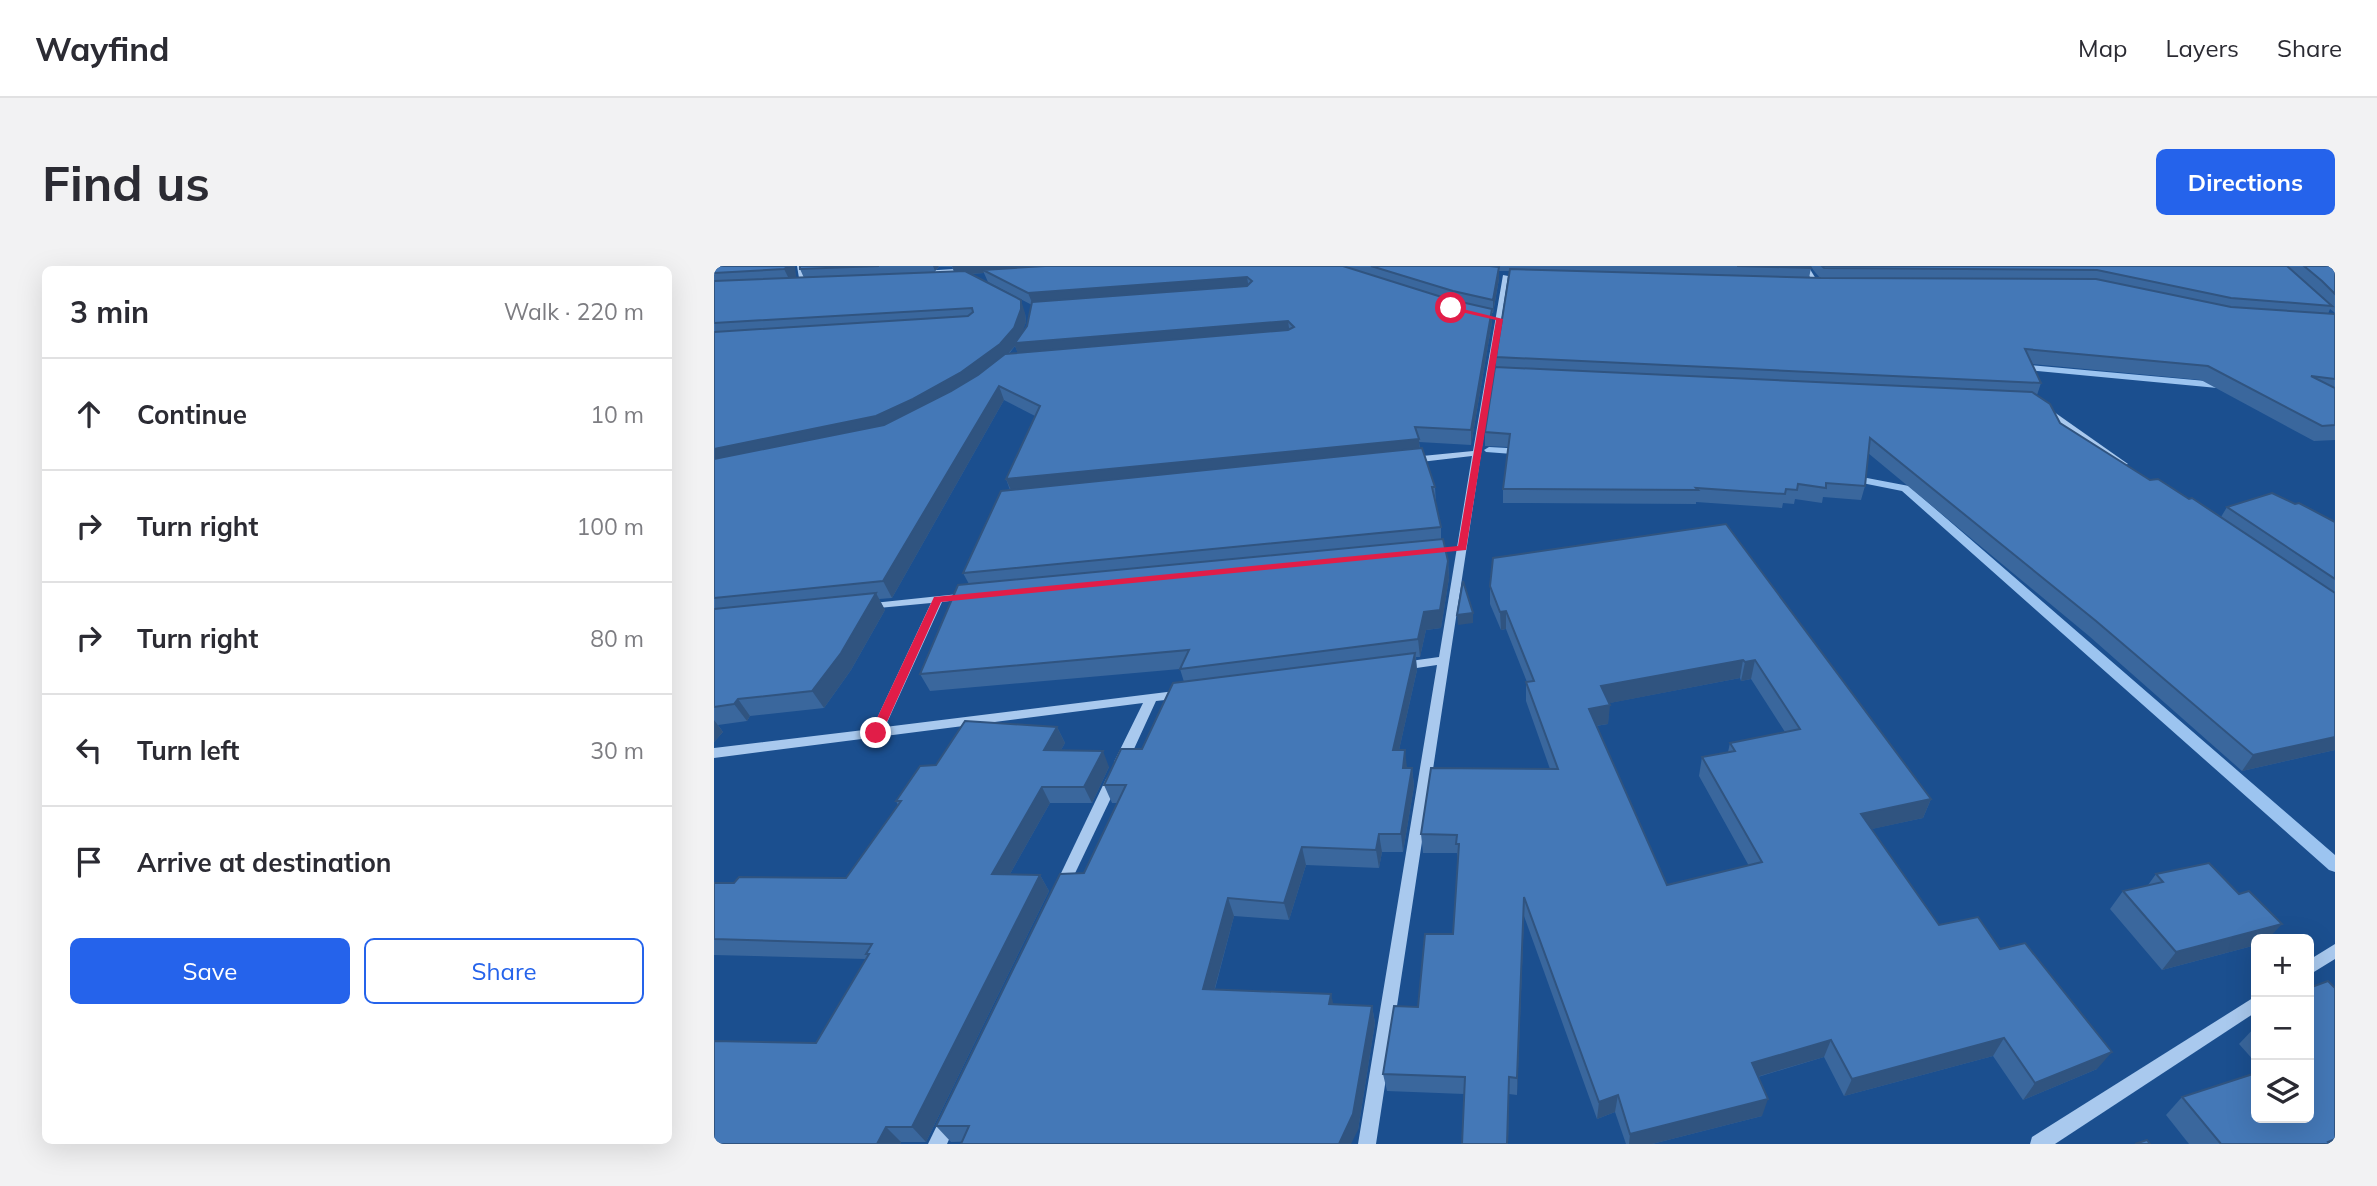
<!DOCTYPE html>
<html lang="en">
<head>
<meta charset="utf-8">
<style>
	body { margin:0; font-family:Mulish,sans-serif; background:#f2f2f3; color:#2b2b33 }
	.controls { position:absolute; right:21px; bottom:21px; display:grid; overflow:hidden; border-radius:10px; box-shadow:0 7px 28px #0002 }
	.controls button { width:63px; height:63px; display:grid; place-items:center; padding:0; border:0; border-bottom:2px solid #e1e1e2; background:#fff; color:#2b2b33; font:35px sans-serif }
	.stop { position:absolute; width:21px; height:21px; margin:-16px; border:5px solid #e11d48; border-radius:50%; background:#fff }
	.stop.end { background:#e11d48; border-color:#fff; box-shadow:0 2px 7px #0008 }
	.list { margin:0; padding:0; list-style:none }
	h2 { display:flex; justify-content:space-between; align-items:center; height:91px; margin:0; padding:0 28px; font-size:30px }
	h2 small { font-size:23px; font-weight:400; color:#7c7c81 }
	.list li { display:grid; grid-template-columns:46px 1fr auto; gap:21px; align-items:center; box-sizing:border-box; height:112px; padding:0 28px; border-top:2px solid #e1e1e2 }
	.list b { display:block; font-size:26px; white-space:nowrap }
	.list em { font-size:23px; font-style:normal; color:#7c7c81 }
	.actions { display:flex; gap:14px; padding:21px 28px }
	.actions a { flex:1; padding:16px 0; border:2px solid #2563eb; border-radius:10px; text-align:center; font-size:24px; color:#2563eb }
	.actions .main { background:#2563eb; color:#fff }
	.icon { flex:none; width:38px; height:38px; fill:none; stroke:currentColor; stroke-width:2; stroke-linecap:round; stroke-linejoin:round }
	.map { position:relative; flex:none; width:1621px; height:878px; overflow:hidden; border-radius:10px }
	header { display:flex; align-items:center; gap:42px; box-sizing:border-box; height:98px; padding:0 35px; background:#fff; border-bottom:2px solid #e1e1e2 }
	header strong { font-size:33px }
	nav { display:flex; gap:38px; margin-inline-start:auto; font-size:24px }
	.intro { display:flex; align-items:center; justify-content:space-between; box-sizing:border-box; height:168px; padding:0 42px }
	h1 { margin:0; font-size:49px }
	.button { padding:18px 32px; border-radius:10px; background:#2563eb; color:#fff; font-size:24px; font-weight:700 }
	main { display:flex; gap:42px; padding:0 42px }
	aside { flex:1; background:#fff; border-radius:10px; box-shadow:0 7px 28px #0002 }
	.map>svg:first-child { display:block }
</style>
</head>
<body>
<header>
<strong>Wayfind</strong>
<nav><a>Map</a><a>Layers</a><a>Share</a></nav>
</header>
<div class="intro"><h1>Find us</h1><a class="button">Directions</a></div>
<main>
<aside>
<h2>3 min<small>Walk · 220 m</small></h2>
<ul class="list">
<li><svg class="icon" aria-label="ahead" viewBox="0 0 24 24"><path d="M12 20V5M6 11l6-6 6 6"/></svg><div><b>Continue</b></div><em>10 m</em></li>
<li><svg class="icon" aria-label="right" viewBox="0 0 24 24"><path d="M7 20v-9h11M14 6l5 5-5 5"/></svg><div><b>Turn right</b></div><em>100 m</em></li>
<li><svg class="icon" aria-label="right" viewBox="0 0 24 24"><path d="M7 20v-9h11M14 6l5 5-5 5"/></svg><div><b>Turn right</b></div><em>80 m</em></li>
<li><svg class="icon" aria-label="left" viewBox="0 0 24 24"><path d="M17 20v-9H6M10 6l-5 5 5 5"/></svg><div><b>Turn left</b></div><em>30 m</em></li>
<li><svg class="icon" aria-label="arrive" viewBox="0 0 24 24"><path d="M6 21V4h12l-3 4 3 4H6"/></svg><div><b>Arrive at destination</b></div></li>
</ul>
<div class="actions"><a class="main">Save</a><a>Share</a></div>
</aside>
<div class="map">
<svg width="1621" height="878" viewBox="0 0 1621 878">
	<rect width="100%" height="100%" fill="#1b4f8f"/>
	<g fill="none" stroke-linecap="round" stroke-linejoin="round">
		<!-- stream -->
		<g fill="#9cc4f0" fill-rule="evenodd">
			<polygon points="1304,98 1514,117 1518,120 1514,123 1301,103 1300,101"/>
			<polygon points="775,181 812,183 817,186 812,189 772,186 770,184"/>
			<polygon points="1132,208 1195,220 1621,589 1621,606 1615,604 1188,225 1128,213 1128,209"/>
		</g>
		<!-- minor -->
		<g fill="#a9c9ee" fill-rule="evenodd">
			<polygon points="83,0 89,0 91,12 79,22 76,20 85,12"/>
			<polygon points="1088,0 1094,0 1107,21 1103,21"/>
			<polygon points="256,2 258,5 208,9 205,7 208,5"/>
			<polygon points="789,9 794,10 662,878 644,878 723,399 689,404 683,400 689,396 725,391 758,190 698,197 694,194 698,191 759,185"/>
			<polygon points="1327,141 1333,141 1414,198 1407,200 1327,145"/>
			<polygon points="254,327 258,328 259,330 258,332 228,336 171,461 469,424 475,428 469,432 442,435 414,496 412,499 402,499 400,496 429,437 0,492 0,482 158,463 217,337 154,343 149,340 150,338"/>
			<polygon points="399,508 404,510 406,513 354,622 352,626 347,628 342,626 340,622 392,513 394,510"/>
			<polygon points="1621,678 1621,693 1595,709 1595,694"/>
			<polygon points="1542,730 1542,746 1341,878 1316,878 1318,871"/>
			<polygon points="235,844 241,847 244,853 233,878 214,878 229,847"/>
		</g>
	</g>
	<!-- wall -->
	<g fill="#3a679d" fill-rule="evenodd">
		<path d="M0 0H80L82 11 81 12H90L86 3V0H1096L1097 2 1095 12H1106L1096 0H1621V47L1616 43 1614 48H1621V174L1600 175 1487 114 1318 98 1327 117 1323 129 1346 157 1436 214 1475 233 1507 251 1513 241 1581 238 1621 256V484L1528 505 1375 370 1154 187 1151 220 1147 234 1109 231 1108 237 1081 233 1080 238 1069 237 1068 242 982 236V238L789 237V223L794 181 771 180V166L782 101V91L796 5H785V13L779 47H778V56L757 179 705 176 706 182 721 221 722 237 727 261V273L734 295 735 312 727 362 712 364 706 391H702L703 404 685 484 693 502H698L700 520 689 586H668L665 602 592 599 575 654 520 650 501 723 620 738 658 740 661 757 644 864 237 876 222 860 370 607 403 537H398L390 519 428 483 470 416 466 403 216 425 206 408 255 318 249 307 296 224 292 213 321 150 290 134 178 332 165 333 171 344 137 404 110 442 36 450 33 455 4 459 9 466 0 476ZM225 1H238L240 6 222 7 221 5ZM270 7 274 16 318 39 313 60 307 68 312 56 311 47 257 8ZM301 80 304 87 295 88Z"/>
		<path d="M1012 258 1217 533 1209 552 1157 563 1225 659 1286 683 1383 803 1309 834 1279 790 1130 830 1110 791 1044 811 1048 850 938 878H912L901 846 883 853 810 650 803 829 795 828 794 878H748L750 828 673 825 669 808 704 741 739 668 744 596 743 587H709L707 568 836 503 812 435V416H813L792 363 787 364 776 338V320ZM1026 412 1027 415 1037 413 1071 466 1016 477 1014 486 988 491 985 510 1035 600 953 619 882 460 894 458 895 437Z"/>
		<polygon points="343,461 351,477 347,484 395,501 378,537 336,537 296,608 326,609 335,625 212,876 187,876 186,878 102,777 152,693 0,689 0,617 20,617 132,612 184,539 182,535 222,499"/>
		<polygon points="1442,608 1542,673 1542,679 1448,704 1396,643 1409,625 1434,619"/>
		<polygon points="1542,760 1542,797 1525,778"/>
		<polygon points="1468,831 1621,878 1475,878 1452,849"/>
	</g>
	<!-- shaded-wall -->
	<g fill="#305480">
		<polygon points="75,0 81,0 82,11 76,15 70,3"/>
		<polygon points="219,0 224,0 225,1 221,5"/>
		<polygon points="238,0 385,0 269,4 270,7 242,9"/>
		<polygon points="785,1 785,13 779,47 779,34"/>
		<polygon points="533,11 535,23 319,39 314,27"/>
		<polygon points="307,34 311,47 312,56 305,76 574,55 576,68 305,91 301,80 291,91 251,122 169,164 0,200 0,183"/>
		<polygon points="778,43 778,56 757,179 757,164"/>
		<polygon points="285,120 290,134 178,332 169,315"/>
		<polygon points="705,173 706,188 299,229 292,213"/>
		<polygon points="734,295 735,312 727,362 712,364 706,391 704,373 710,346"/>
		<polygon points="162,327 171,344 137,404 110,442 98,425"/>
		<polygon points="792,345 792,363 787,364 786,346"/>
		<polygon points="759,347 759,357 744,359 743,349"/>
		<polygon points="701,387 703,404 681,502 679,484"/>
		<polygon points="1029,394 1026,412 886,439 887,420"/>
		<polygon points="1041,394 1037,413 1027,415 1031,396"/>
		<polygon points="24,433 36,450 33,455 20,438"/>
		<polygon points="896,439 894,458 874,461 875,443"/>
		<polygon points="0,454 9,466 0,476"/>
		<polygon points="343,461 351,477 338,500 330,484"/>
		<polygon points="1621,471 1621,484 1528,505 1539,489"/>
		<polygon points="691,484 693,502 689,502"/>
		<polygon points="389,485 395,501 378,537 370,521"/>
		<polygon points="698,502 700,520 689,586 687,568"/>
		<polygon points="328,521 336,537 287,624 278,608"/>
		<polygon points="1217,533 1209,552 1140,567 1147,548"/>
		<polygon points="665,568 668,586 665,602 662,584"/>
		<polygon points="588,581 592,599 575,654 570,637"/>
		<polygon points="326,609 335,625 212,876 198,861"/>
		<polygon points="810,631 810,650 803,829 803,812"/>
		<polygon points="514,632 520,650 496,740 489,723"/>
		<polygon points="1568,658 1554,673 1542,673 1542,679 1448,704 1462,686"/>
		<polygon points="617,728 621,745 615,738"/>
		<polygon points="658,740 661,757 644,864 637,878 625,878"/>
		<polygon points="1290,772 1279,790 1130,830 1138,813"/>
		<polygon points="1117,774 1110,791 1032,814 1038,797"/>
		<polygon points="1398,786 1383,803 1309,834 1321,817"/>
		<polygon points="795,811 794,878 793,878"/>
		<polygon points="904,829 901,846 883,853 885,836"/>
		<polygon points="1054,833 1048,850 938,878 915,878 916,868"/>
		<polygon points="172,861 187,876 186,878 163,878"/>
		<polygon points="1621,873 1621,878 1612,878 1614,876"/>
	</g>
	<!-- building -->
	<g fill="#4478b7" stroke="#305480" stroke-width="2" fill-rule="evenodd">
		<polygon points="0,0 75,0 70,3 0,7"/>
		<polygon points="86,0 165,0 86,3"/>
		<polygon points="331,0 629,0 734,33 778,43 757,164 701,161 705,173 292,213 326,140 285,120 169,315 0,332 0,193 170,159 237,125 264,109 291,88 574,64 580,61 574,55 301,77 313,60 318,36 533,20 538,15 533,11 314,27 269,4"/>
		<polygon points="657,0 776,0 785,1 779,34 739,25"/>
		<polygon points="1023,0 1096,0 1097,2"/>
		<polygon points="1108,0 1573,0 1618,40 1517,32 1383,4 1110,2"/>
		<polygon points="1590,0 1621,0 1621,28 1608,15"/>
		<polygon points="796,3 1107,12 1382,13 1517,41 1621,48 1621,113 1597,110 1621,122 1621,159 1608,160 1494,100 1311,83 1327,117 782,91"/>
		<polygon points="251,5 307,34 307,43 300,62 286,78 246,107 199,133 162,150 0,183 0,66 254,50 259,46 258,42 0,57 0,15"/>
		<polygon points="781,101 1318,126 1336,138 1346,157 1436,214 1444,213 1475,233 1478,232 1621,327 1621,471 1539,489 1382,355 1156,172 1151,220 1112,217 1112,222 1084,218 1083,224 1072,223 1071,228 982,222 984,224 789,223 796,168 771,166"/>
		<polygon points="708,182 721,221 718,221 727,261 249,307 287,225"/>
		<polygon points="1558,227 1581,238 1585,237 1621,256 1621,313 1513,241"/>
		<path d="M1012 258 1217 533 1147 548 1225 659 1264 651 1286 683 1311 677 1398 786 1321 817 1290 772 1138 813 1117 774 1038 797 1054 833 916 868 904 829 885 836 810 631 803 812 795 811 793 878H748L751 811 669 808 680 740 704 741 711 668H739L745 578H742L743 569 707 568 717 502 844 503 812 416 820 415 792 345 786 346 776 320 779 292ZM1029 394 1031 396 1041 394 1086 463 1016 477 1021 485 988 491 1048 596 953 619 875 443 896 439 887 420Z"/>
		<polygon points="729,273 734,295 726,344 710,346 704,373 466,403 475,384 206,408 244,319"/>
		<polygon points="749,315 759,347 743,349"/>
		<polygon points="162,327 127,387 98,425 24,433 20,438 0,441 0,343"/>
		<polygon points="701,387 679,484 691,484 689,502 698,502 687,568 665,568 662,584 588,581 570,637 514,632 489,723 617,728 615,738 658,740 639,848 625,878 247,878 255,860 222,860 346,608 370,607 412,519 390,519 407,483 428,483 459,417"/>
		<polygon points="251,455 343,461 330,484 389,485 370,521 328,521 278,608 326,609 198,861 172,861 163,878 0,878 0,775 102,777 155,688 152,688 158,678 0,673 0,617 20,617 25,611 132,612 187,535 182,535 206,500 222,499"/>
		<polygon points="1495,597 1525,628 1535,625 1568,658 1462,686 1409,625 1449,616 1442,608"/>
		<polygon points="1614,715 1621,722 1621,873 1614,876 1616,878 1507,878 1468,831 1542,807 1542,852 1595,852 1595,722"/>
		<polygon points="1433,874 1436,878 1421,878"/>
	</g>
	<!-- route -->
	<polygon fill="#e11d48" points="737,40 789,53 752,284 227,336 168,467 162,471 158,470 156,467 220,331 744,280 782,54 734,43"/>
</svg>
<div class="controls">
<button>+</button>
<button>−</button>
<button><svg class="icon" aria-label="layers" viewBox="0 0 24 24"><path d="M12 4l9 5-9 5-9-5zM3 14l9 5 9-5"/></svg></button>
</div>
<div class="stop" style="left:737px;top:42px"></div>
<div class="stop end" style="left:162px;top:467px"></div>
</div>
</main>
</body>
</html>
